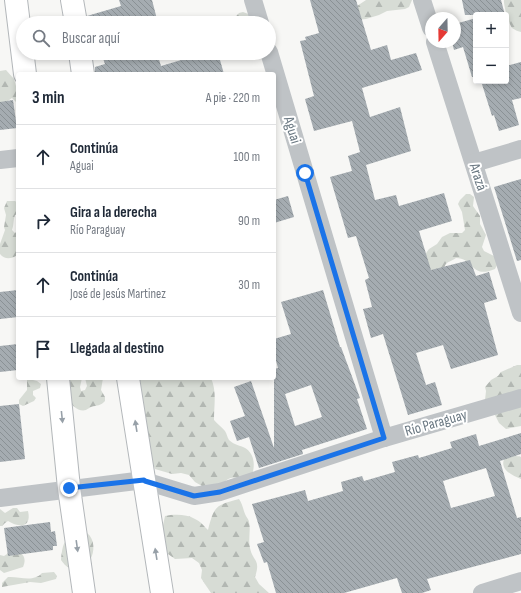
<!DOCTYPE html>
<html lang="es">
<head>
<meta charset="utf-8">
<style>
	body { margin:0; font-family:"Sofia Sans Condensed",sans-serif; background:#f2f2f3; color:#1f2937 }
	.controls { position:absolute; right:12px; top:12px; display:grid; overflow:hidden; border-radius:4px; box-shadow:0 2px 6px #0003 }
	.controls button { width:36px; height:36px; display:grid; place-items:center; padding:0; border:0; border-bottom:1px solid #e0e1e3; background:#fff; color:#1f2937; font:20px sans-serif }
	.compass { position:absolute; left:425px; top:12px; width:36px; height:36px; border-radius:50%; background:#fff; box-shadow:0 2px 6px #0003; rotate:200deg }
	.stop { position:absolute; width:12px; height:12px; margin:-9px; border:3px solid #1a73e8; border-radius:50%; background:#fff }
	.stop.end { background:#1a73e8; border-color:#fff; box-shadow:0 1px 4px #0008 }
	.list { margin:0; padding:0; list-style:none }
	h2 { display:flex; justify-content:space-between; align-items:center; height:52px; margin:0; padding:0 16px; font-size:17px }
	h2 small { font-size:13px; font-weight:400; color:#747a83 }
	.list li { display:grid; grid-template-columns:26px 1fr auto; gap:12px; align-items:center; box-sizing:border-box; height:64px; padding:0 16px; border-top:1px solid #e0e1e3 }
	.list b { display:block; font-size:15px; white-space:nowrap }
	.list p { margin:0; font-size:13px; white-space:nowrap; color:#747a83 }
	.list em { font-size:13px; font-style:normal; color:#747a83 }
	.icon { flex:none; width:22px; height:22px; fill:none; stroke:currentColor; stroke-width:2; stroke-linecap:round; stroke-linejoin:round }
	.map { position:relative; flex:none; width:521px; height:593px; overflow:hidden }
	.search { position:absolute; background:#fff; box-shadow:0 2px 6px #0003; left:16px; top:16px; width:260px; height:44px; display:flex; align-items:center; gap:10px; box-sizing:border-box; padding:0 14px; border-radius:22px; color:#747a83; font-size:15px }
	.panel { position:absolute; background:#fff; box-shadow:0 2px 6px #0003; left:16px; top:72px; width:260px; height:308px; border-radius:4px }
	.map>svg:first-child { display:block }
</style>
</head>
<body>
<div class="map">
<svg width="521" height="593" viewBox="0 0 521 593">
	<defs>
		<pattern id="forest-firs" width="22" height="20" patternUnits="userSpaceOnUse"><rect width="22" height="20" fill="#d7dcd5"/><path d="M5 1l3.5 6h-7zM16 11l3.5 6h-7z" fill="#b2b7b2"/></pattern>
		<pattern id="building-back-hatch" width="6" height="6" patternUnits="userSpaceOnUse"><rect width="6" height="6" fill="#a5acb1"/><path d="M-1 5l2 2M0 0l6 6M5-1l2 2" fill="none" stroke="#8a9195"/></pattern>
	</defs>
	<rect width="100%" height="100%" fill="#f7f7f5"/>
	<!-- forest -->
	<g fill="url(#forest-firs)">
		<polygon points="366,0 412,0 409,7 405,9 387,11 379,15 366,19 357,20 357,6"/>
		<path d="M504 0H521V32C517 31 515 30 512 28 509 24 503 4 504 0Z"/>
		<polygon points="243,12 251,15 252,23 230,23 239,13"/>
		<polygon points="6,70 14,79 16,86 18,87 18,104 12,98 5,103 0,102 0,71"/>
		<path d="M466 194H470L474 197 473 206 480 216V224L486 235 482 247 484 251 496 257 497 265 495 269C470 279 476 259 456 258 451 262 445 261 444 269L433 276 424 256 429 249 437 244 442 237 450 233H462L465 230 462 212 458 204 460 200Z"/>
		<path d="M7 201H15L18 203V214L15 215C13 220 14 225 12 230L15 233 18 230V240L16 241 18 242V255C11 259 5 260 0 254V244L5 230 4 227 6 215 4 208Z"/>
		<polygon points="517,365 521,365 521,426 506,429 499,423 495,415 487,404 485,400 486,391 485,387 491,380 498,376 501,372"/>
		<polygon points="27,378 32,378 33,380 37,381 41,384 40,388 33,391 33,395 36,398 34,401 23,406 19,404 19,400 27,390"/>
		<path d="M56 378H82L80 387 81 391 85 390 87 386 85 378H103L101 390 105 397V401C101 406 97 405 91 407 91 407 86 410 86 410 72 414 61 388 56 378Z"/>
		<path d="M128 378H211C217 392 214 405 214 420 217 424 222 427 225 431 227 434 227 437 229 440 233 444 238 445 243 447 255 452 256 467 251 477 235 482 234 471 220 486H202L195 482 189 475 181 473 172 474 155 469 149 454Z"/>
		<path d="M512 455 521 457V479C512 475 500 470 504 459Z"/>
		<path d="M239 499C243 505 243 510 246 516 247 518 249 520 249 522 251 530 248 539 250 548 253 562 261 559 255 577L259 584 269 593H211L201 578 202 570 199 563 192 558 175 559 168 554 160 539 165 516C174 514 187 514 195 519 200 521 204 526 208 530 214 506 216 505 239 499Z"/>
		<path d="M13 508H17L20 512 28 511C32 528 19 528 8 521L5 523 2 526H0V509L5 513Z"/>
		<path d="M87 533C95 539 95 552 90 560L92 564 90 568C76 569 70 573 61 560 63 538 66 537 87 533Z"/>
		<path d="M13 547C21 552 28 557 23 567L4 573 0 570V555L4 556 7 554Z"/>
		<path d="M54 572 57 576 56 579 41 583 30 582 2 587V583L8 577C19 576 33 583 42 573Z"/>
	</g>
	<!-- building -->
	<g fill="url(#building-back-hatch)" fill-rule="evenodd">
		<polygon points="119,0 152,0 158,23 88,23 87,16 121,6"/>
		<polygon points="310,0 356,0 371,50 387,45 391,60 416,53 422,70 362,88 370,117 400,107 411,151 366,165 375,200 396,195 399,206 444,193 452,221 419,231 431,270 470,260 476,276 489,272 497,299 484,303 498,355 451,369 443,345 416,353 426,385 435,382 442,405 408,415 383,334 371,338 363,309 372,307 365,280 369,278 356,236 348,238 330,177 352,171 348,156 360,152 352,121 314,131 305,99 314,96 300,41 306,40 305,37 319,33"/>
		<polygon points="462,0 501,0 505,15 465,15"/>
		<polygon points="476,18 476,76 472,77 463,47 454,50 452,42 455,42 455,24"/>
		<polygon points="101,53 122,53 124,59 143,53 157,53 161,66 205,53 218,53 224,74 95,74 95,67 105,64"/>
		<polygon points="521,62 521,98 512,100 519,125 499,131 494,115 492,116 481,81 506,81 506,66"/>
		<polygon points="13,100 17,128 0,130 0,102"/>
		<polygon points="521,179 521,260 517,261 494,187"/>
		<polygon points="288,196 294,217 274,223 274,200"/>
		<polygon points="18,290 18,317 0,319 0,292"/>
		<path d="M323 290 340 347H341L360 398 357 399 367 429 302 450 303 454 259 468 249 437 237 441 230 421 245 416 234 387 251 381 274 448V369L278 368 274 353V339L291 334 281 302ZM311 385 322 417 295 426 285 394Z"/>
		<polygon points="18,344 18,370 0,372 0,346"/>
		<polygon points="19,404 25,459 0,462 0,406"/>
		<path d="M521 433V454L500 461 517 518 521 517V554L427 579 431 590 422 593H402L397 578 344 593H276L267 562 264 563 257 544 264 542 252 504 305 490 308 501 343 491 341 482 362 476 364 481 395 472 392 462 418 455 419 458 452 448 450 442 476 434 479 446ZM486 468 495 496 451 508 443 481Z"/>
		<polygon points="50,522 51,532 55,531 57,546 53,546 53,550 8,556 4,528"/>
	</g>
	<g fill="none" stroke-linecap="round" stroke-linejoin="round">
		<defs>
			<g id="major">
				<polyline points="16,0 25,74"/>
				<polyline points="72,0 76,23"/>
				<polyline points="80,53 83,74"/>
				<polyline points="58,378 69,488 84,593"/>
				<polyline points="128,378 162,593"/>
			</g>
		</defs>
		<!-- major casing -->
		<use href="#major" stroke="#b3b7ba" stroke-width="24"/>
		<!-- minor -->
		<g stroke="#bfc3c6" stroke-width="18">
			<polyline points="253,0 260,23"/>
			<polyline points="422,0 431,28"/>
			<polyline points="435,42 521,313"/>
			<polyline points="269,52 384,438"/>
			<polyline points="0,160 18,158"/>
			<polyline points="474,163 521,149"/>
			<polyline points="145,481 194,496 220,492 384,438 521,398"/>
			<polyline points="0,498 144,480"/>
			<polyline points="482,593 521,581"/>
		</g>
		<!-- major -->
		<use href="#major" stroke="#fff" stroke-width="22"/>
	</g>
	<!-- one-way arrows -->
	<defs><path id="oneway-solid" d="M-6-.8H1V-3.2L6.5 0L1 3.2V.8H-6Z"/></defs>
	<g fill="#97a0a8">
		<use href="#oneway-solid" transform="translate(62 417) rotate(84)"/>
		<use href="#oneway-solid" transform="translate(136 426) rotate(-99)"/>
		<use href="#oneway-solid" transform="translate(77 546) rotate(82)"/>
		<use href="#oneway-solid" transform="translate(156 554) rotate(-99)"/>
	</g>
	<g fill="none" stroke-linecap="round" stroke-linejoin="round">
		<!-- route -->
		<polyline stroke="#1a73e8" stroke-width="5" points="69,488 144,480 145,481 194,496 220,492 384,438 305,173"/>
	</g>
	<g text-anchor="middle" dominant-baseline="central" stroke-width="4" stroke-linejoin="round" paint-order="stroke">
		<!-- street labels -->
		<g font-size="15" fill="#6a7882" stroke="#fff">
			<text transform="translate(292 130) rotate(73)">Aguai</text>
			<text transform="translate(478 177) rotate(72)">Arazá</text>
			<text transform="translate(436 423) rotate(-16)">Río Paraguay</text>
		</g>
	</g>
</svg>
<div class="controls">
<button>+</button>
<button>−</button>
</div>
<svg class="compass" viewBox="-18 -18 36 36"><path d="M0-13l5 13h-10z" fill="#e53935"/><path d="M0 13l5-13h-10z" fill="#747a83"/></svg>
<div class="stop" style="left:305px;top:173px"></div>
<div class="stop end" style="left:69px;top:488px"></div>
<div class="search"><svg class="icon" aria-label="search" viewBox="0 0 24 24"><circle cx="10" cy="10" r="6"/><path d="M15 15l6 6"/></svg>Buscar aquí</div>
<section class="panel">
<h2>3 min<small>A pie · 220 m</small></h2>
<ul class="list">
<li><svg class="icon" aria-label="ahead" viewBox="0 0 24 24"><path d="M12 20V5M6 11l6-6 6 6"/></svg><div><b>Continúa</b><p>Aguai</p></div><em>100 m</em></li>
<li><svg class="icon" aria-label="right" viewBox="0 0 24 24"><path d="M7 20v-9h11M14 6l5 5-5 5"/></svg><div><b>Gira a la derecha</b><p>Río Paraguay</p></div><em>90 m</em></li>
<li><svg class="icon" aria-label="ahead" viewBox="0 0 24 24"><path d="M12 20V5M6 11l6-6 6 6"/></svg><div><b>Continúa</b><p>José de Jesús Martinez</p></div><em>30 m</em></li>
<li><svg class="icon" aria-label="arrive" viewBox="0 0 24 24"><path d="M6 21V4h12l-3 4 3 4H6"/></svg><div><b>Llegada al destino</b></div></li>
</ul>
</section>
</div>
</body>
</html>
